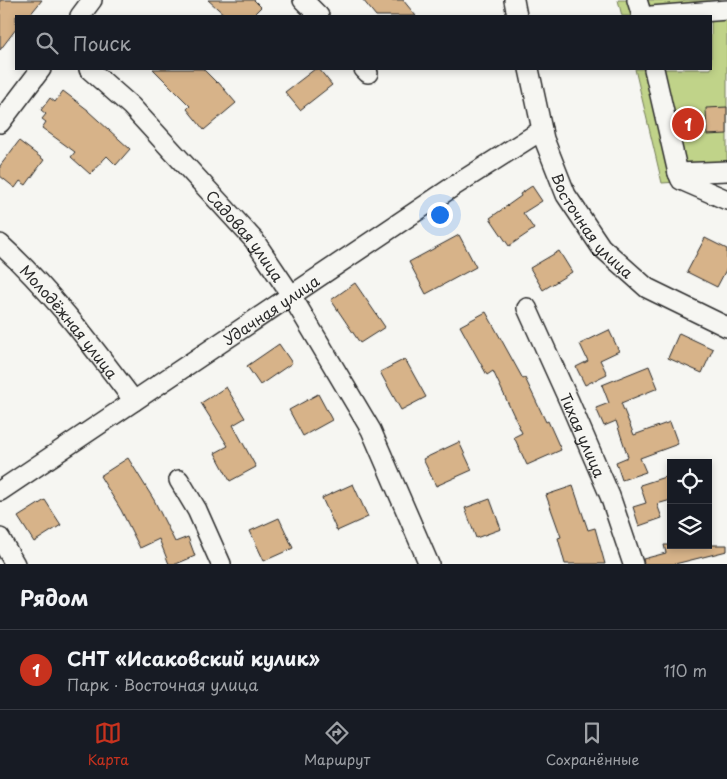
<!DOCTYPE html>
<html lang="ru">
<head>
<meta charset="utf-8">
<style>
	body { margin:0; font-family:"Playpen Sans",sans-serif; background:#242831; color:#f1f3f6 }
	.controls { position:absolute; right:15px; bottom:15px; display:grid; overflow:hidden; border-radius:0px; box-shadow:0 2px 8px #0003 }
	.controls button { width:45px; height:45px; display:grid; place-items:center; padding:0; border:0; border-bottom:1px solid #363941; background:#171b24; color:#f1f3f6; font:25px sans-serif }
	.you { position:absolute; left:439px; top:214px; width:18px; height:18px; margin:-12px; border:4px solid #fff; border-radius:50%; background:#1a73e8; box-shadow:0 0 0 8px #1a73e833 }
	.badge { display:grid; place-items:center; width:32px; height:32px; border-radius:50%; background:#c8321e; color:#fff; font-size:16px; font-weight:700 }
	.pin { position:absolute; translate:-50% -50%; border:2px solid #fff; box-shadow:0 1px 5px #0006 }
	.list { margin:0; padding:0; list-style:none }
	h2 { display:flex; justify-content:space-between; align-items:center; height:65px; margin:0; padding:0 20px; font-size:21px }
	h2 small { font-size:16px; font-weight:400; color:#9ea1a6 }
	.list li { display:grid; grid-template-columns:32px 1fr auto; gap:15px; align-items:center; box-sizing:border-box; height:80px; padding:0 20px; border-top:1px solid #363941 }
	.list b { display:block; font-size:19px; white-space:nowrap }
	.list p { margin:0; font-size:16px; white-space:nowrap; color:#9ea1a6 }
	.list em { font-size:16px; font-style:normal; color:#9ea1a6 }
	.icon { flex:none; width:28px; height:28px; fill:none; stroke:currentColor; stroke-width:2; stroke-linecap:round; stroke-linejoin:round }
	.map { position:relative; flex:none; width:727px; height:564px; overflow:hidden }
	.search { position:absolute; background:#171b24; box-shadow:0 2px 8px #0003; left:15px; right:15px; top:15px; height:55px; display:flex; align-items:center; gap:12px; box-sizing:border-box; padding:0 18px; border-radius:0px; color:#9ea1a6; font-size:19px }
	.sheet { height:145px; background:#171b24 }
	nav { display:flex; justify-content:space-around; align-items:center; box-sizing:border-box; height:70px; border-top:1px solid #363941; background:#171b24; font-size:14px; color:#9ea1a6 }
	nav a { display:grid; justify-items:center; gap:2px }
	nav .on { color:#c8321e }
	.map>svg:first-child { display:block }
</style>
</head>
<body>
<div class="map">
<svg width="727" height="564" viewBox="0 0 727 564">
	<rect width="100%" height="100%" fill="#f6f6f2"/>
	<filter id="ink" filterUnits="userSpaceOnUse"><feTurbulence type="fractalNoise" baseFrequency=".02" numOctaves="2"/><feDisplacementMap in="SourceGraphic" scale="10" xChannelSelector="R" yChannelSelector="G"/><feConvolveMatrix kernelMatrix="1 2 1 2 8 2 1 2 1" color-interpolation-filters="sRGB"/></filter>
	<g filter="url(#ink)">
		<!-- green -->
		<polygon fill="#c0d389" stroke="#767f5a" points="618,0 727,0 727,179 662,183 635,69 711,69 711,16 622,16"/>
		<!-- building -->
		<g fill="#d7b389" stroke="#2b2b2b">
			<polygon points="0,0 42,0 29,16 16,16 16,29 0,50"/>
			<polygon points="208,0 254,0 261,7 252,16 226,16"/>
			<polygon points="363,0 403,0 416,16 376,16"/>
			<polygon points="153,69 203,69 217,83 218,82 236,103 204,130 187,109 190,106"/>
			<polygon points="315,69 319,69 332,85 300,110 285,92"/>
			<polygon points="63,91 88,110 88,111 130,149 116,165 107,156 90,174 71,157 75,152 42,128 46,122 42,119 46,114 41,110 50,98 55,102"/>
			<polygon points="727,107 727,134 707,135 706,108"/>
			<polygon points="19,141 44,160 26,185 20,181 15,188 0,176 0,166"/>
			<polygon points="532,186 542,201 523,213 534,229 509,246 490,218 521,196 520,194"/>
			<polygon points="459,235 476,267 426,294 409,262"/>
			<polygon points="705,238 727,249 727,268 717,287 687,272"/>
			<polygon points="559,251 572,272 543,290 530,268"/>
			<polygon points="355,283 385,327 360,343 331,300"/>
			<polygon points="486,312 523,379 525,378 546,422 548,421 561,450 527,465 514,437 522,433 493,371 487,375 460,326"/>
			<polygon points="609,330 619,351 600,360 607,374 585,385 576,367 588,361 580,344"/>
			<polygon points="679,333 713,349 702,373 668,358"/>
			<polygon points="279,344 292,363 260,385 247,366"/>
			<polygon points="405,359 426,397 401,410 380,372"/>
			<polygon points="649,366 658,388 621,403 634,435 670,422 678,444 640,458 646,472 622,480 616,462 628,457 616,421 604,426 596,408 609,403 602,385"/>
			<polygon points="226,387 245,418 233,425 256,467 230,481 215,453 228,446 201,403"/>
			<polygon points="318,394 332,420 303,436 289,410"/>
			<polygon points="459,442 472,470 436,486 423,459"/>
			<polygon points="128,458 154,500 175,542 188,537 195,556 176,564 169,564 159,539 140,548 121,510 100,476"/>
			<polygon points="671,475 671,500 657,504 662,518 639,526 633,507 646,503 640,485"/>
			<polygon points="353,484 368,517 337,531 322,498"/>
			<polygon points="573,486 588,530 595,528 605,564 565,564 558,538 561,537 546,495"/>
			<polygon points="490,499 501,529 476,538 465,508"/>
			<polygon points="45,500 61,525 34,542 18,517"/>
			<polygon points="279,518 293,548 264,561 250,531"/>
			<polygon points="664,545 727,545 727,551 675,564 644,564 643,559 666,553"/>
		</g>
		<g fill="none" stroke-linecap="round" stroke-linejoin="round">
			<defs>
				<g id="minor">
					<polyline points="303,0 319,16"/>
					<polyline points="514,0 517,16"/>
					<polyline points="637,0 642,16"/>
					<polyline points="80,16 92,0"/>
					<polyline points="651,16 727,10"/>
					<path id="s1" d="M89 69 131 106 254 240 291 295 371 430 429 564"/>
					<polyline points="364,69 368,73"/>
					<path id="s2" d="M529 69 544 139 566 195 601 247 647 288 727 327"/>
					<polyline points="654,69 678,173 727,171"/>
					<polyline points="0,123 41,69"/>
					<polyline points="678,173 681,180 727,200"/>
					<path id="s3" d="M0 244C51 290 93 347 134 401"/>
					<path id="s4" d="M527 308 569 401 610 496 633 564"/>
					<polyline points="179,480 197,510 221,564"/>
					<path id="s5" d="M0 491 454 186 542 130"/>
					<polyline points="0,538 15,564"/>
				</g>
			</defs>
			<!-- minor casing -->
			<use href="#minor" stroke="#2b2b2b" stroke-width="22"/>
			<!-- minor -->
			<use href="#minor" stroke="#f6f6f2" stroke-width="19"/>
		</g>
	</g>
	<g text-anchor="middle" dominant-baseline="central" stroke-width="4" stroke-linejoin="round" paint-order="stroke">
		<!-- street labels -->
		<g font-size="15" fill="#2b2b2b" stroke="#f6f6f2">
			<text stroke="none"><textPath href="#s2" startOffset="172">Восточная улица</textPath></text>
			<text stroke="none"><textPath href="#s1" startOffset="229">Садовая улица</textPath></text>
			<text stroke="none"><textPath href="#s5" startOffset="326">Удачная улица</textPath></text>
			<text stroke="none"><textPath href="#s3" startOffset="104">Молодёжная улица</textPath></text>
			<text stroke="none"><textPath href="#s4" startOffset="139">Тихая улица</textPath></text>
		</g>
	</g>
</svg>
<div class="controls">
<button><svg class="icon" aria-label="locate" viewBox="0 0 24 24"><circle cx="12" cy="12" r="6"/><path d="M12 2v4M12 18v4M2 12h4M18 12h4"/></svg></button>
<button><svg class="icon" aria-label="layers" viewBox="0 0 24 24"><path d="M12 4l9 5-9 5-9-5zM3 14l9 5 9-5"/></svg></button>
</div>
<div class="you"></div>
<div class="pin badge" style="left:688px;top:124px">1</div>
<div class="search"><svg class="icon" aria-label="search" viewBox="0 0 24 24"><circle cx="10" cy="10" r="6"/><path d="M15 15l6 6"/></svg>Поиск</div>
</div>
<section class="sheet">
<h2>Рядом<small></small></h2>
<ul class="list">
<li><span class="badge">1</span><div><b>СНТ «Исаковский кулик»</b><p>Парк · Восточная улица</p></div><em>110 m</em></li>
</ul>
</section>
<nav>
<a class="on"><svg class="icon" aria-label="map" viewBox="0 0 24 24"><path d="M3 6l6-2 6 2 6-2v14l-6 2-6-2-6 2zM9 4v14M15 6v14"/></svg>Карта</a>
<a><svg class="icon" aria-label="directions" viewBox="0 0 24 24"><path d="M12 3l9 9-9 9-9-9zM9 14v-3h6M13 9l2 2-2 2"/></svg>Маршрут</a>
<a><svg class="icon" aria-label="saved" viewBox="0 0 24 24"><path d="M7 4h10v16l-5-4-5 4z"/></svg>Сохранённые</a>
</nav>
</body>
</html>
